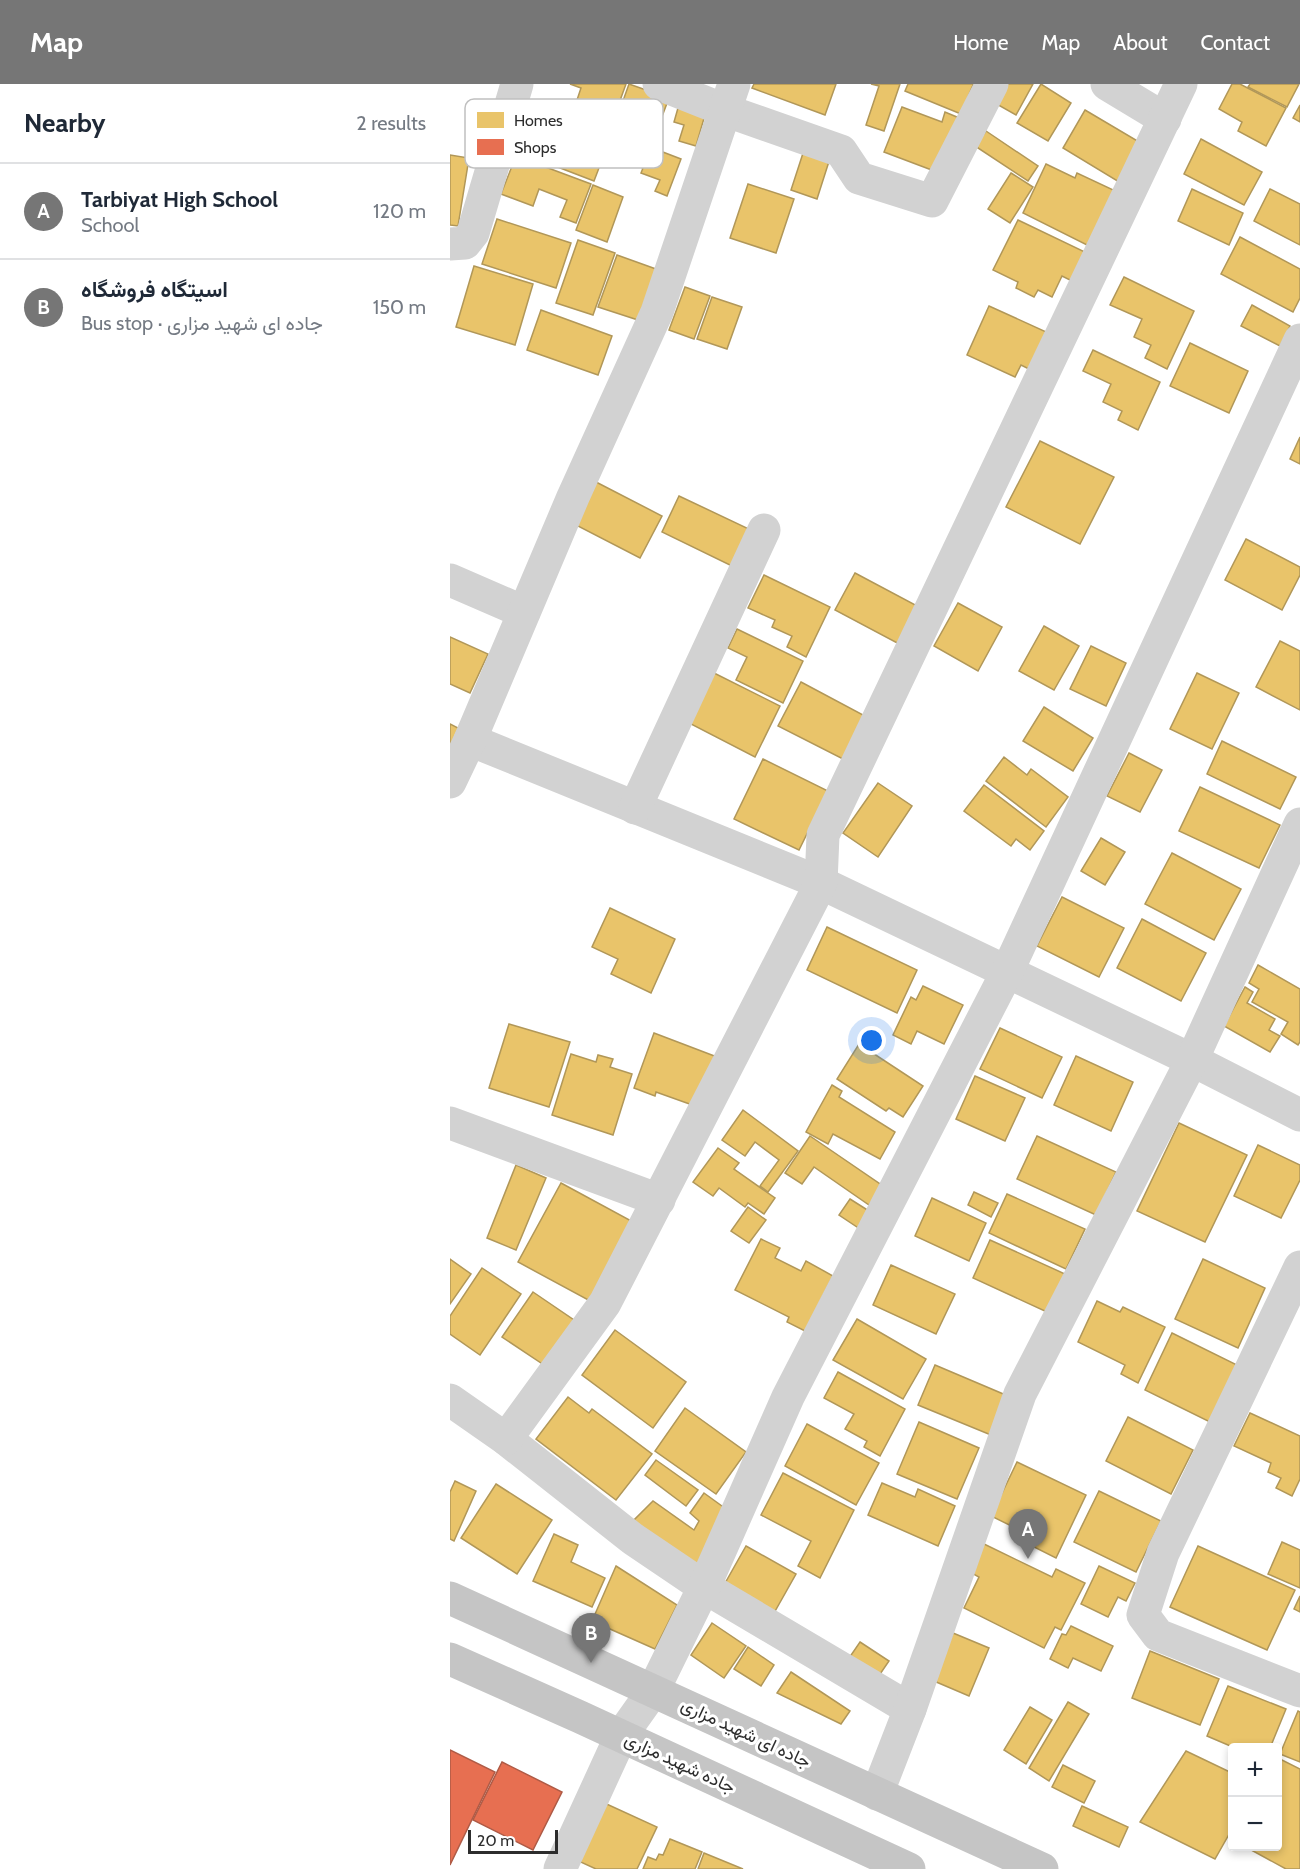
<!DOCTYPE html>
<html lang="en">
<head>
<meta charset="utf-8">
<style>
	body { margin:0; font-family:Cabin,Vazirmatn,sans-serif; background:#f6f6f7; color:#1f2937 }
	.controls { position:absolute; right:18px; bottom:18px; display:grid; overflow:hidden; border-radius:6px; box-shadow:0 3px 9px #0003 }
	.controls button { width:54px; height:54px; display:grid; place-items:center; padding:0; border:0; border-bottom:2px solid #e0e1e3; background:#fff; color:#1f2937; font:30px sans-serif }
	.scale { position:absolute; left:18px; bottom:15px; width:90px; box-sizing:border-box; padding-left:6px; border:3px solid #2d2d2d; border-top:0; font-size:16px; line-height:21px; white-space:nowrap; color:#2d2d2d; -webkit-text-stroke:4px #fff; paint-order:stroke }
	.you { position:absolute; left:422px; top:957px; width:21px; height:21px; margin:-15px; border:4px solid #fff; border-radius:50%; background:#1a73e8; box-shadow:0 0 0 9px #1a73e833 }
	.badge { display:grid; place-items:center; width:39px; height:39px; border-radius:50%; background:#767676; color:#fff; font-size:20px; font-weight:700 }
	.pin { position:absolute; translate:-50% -50px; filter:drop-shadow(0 2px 3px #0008) }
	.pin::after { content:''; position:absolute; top:32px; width:21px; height:18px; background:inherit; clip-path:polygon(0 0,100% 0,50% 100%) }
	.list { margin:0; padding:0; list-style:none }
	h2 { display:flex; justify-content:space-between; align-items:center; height:78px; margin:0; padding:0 24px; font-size:26px }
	h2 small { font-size:20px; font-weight:400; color:#747a83 }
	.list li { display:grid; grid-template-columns:39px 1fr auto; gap:18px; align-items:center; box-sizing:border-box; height:96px; padding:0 24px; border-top:2px solid #e0e1e3 }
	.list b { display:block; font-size:22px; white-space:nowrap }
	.list p { margin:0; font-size:20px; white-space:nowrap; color:#747a83 }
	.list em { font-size:20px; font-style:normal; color:#747a83 }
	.map { position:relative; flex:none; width:850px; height:1785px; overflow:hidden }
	header { display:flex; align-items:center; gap:36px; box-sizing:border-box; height:84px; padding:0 30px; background:#767676; color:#fff }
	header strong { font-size:28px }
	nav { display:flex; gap:33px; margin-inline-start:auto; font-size:21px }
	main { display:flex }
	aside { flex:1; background:#fff }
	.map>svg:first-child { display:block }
</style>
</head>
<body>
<header>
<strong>Map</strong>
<nav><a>Home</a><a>Map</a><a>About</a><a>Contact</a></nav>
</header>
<main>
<aside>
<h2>Nearby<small>2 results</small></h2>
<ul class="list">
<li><span class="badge">A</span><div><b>Tarbiyat High School</b><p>School</p></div><em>120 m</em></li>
<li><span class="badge">B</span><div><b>اسیتگاه فروشگاه</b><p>Bus stop · جاده ای شهید مزاری</p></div><em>150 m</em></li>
</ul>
</aside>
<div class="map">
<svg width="850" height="1785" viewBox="0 0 850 1785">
	<rect width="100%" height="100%" fill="#fff"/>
	<!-- homes -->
	<g fill="#e9c46a" stroke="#b19758" stroke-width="1.5">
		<polygon points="120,0 176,0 159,47 121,34 131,4"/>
		<polygon points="179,0 219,14 202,59 163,45"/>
		<polygon points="304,0 386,0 375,31 302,4"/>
		<polygon points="421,0 450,0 434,47 416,41 429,2"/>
		<polygon points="458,0 533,0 531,5 523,1 511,30 455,7"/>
		<polygon points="553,0 583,0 566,31 543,18"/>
		<polygon points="591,0 621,19 598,57 567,39"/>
		<polygon points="782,0 790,0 836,24 816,62 788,47 792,38 769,25"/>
		<polygon points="800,0 849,0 837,23 798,3"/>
		<polygon points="230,17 257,24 246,62 229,57 234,41 224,38"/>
		<polygon points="850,21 850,38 843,34"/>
		<polygon points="452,23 492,38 495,28 514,36 487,88 434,68"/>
		<polygon points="635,26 696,62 674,101 613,64"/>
		<polygon points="108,35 160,55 144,97 92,77"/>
		<polygon points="536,47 588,82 578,97 525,62"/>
		<polygon points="179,55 231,75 217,112 205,107 210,96 191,89 193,84 171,76"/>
		<polygon points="751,55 812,88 794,121 734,90"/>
		<polygon points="356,60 382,68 367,115 341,106"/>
		<polygon points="0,71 19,74 8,142 0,141"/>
		<polygon points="66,72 141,100 126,139 110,133 117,116 89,105 83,122 51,110"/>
		<polygon points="596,80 625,94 627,89 674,111 647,166 573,129"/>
		<polygon points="561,89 583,103 560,139 538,125"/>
		<polygon points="298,100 344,115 326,169 280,154"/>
		<polygon points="143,101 173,113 157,158 126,146"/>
		<polygon points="742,105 793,129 779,161 728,137"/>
		<polygon points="820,105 850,120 850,161 804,137"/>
		<polygon points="47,135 121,159 106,204 32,180"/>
		<polygon points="568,136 637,169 624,198 612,192 602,213 588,206 584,213 566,204 568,198 543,186"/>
		<polygon points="790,153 850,185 850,214 843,228 771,190"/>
		<polygon points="128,156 165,169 143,231 106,219"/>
		<polygon points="167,171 206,185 188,236 148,223"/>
		<polygon points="24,182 83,200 65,261 6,243"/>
		<polygon points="674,193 744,227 717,285 695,274 701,261 684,253 692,235 660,221"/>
		<polygon points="235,203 260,212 244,255 219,246"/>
		<polygon points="262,213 292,223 277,265 247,255"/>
		<polygon points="802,221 840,242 830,262 791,242"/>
		<polygon points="539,222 605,252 579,285 571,281 565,293 517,271"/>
		<polygon points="91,226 162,252 148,291 77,266"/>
		<polygon points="740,259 798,287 779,329 720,302"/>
		<polygon points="643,266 710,298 688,346 668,336 672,327 653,318 661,300 633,287"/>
		<polygon points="850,353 850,380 840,375"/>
		<polygon points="590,357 664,393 630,460 556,423"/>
		<polygon points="146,398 212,432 190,474 124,440"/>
		<polygon points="229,412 301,446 284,483 212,448"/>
		<polygon points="796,455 850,483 850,491 832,526 775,496"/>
		<polygon points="405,489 471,524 451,561 385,526"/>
		<polygon points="314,491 380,523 356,573 337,563 342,552 322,543 325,536 298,524"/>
		<polygon points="508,519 552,543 528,587 484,562"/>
		<polygon points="594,542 629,562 604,606 569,587"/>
		<polygon points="287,545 353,577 333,619 286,596 297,573 278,564"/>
		<polygon points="0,553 38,570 20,609 0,600"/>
		<polygon points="830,557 850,567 850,626 806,603"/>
		<polygon points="641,562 676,579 656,622 620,605"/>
		<polygon points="264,589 330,622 305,673 239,639"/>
		<polygon points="747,589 789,609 762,665 720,645"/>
		<polygon points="351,598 415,632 393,675 328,642"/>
		<polygon points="594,623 643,654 623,687 573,657"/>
		<polygon points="0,640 10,645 0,667"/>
		<polygon points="772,657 846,693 830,725 757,690"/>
		<polygon points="679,669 712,686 690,728 657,712"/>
		<polygon points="554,673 577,691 581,685 618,713 596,743 536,697"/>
		<polygon points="313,675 378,707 349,766 284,735"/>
		<polygon points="428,699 462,722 428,773 393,749"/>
		<polygon points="534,701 594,747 580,766 566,755 561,762 514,727"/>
		<polygon points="750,703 830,741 809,784 729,747"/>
		<polygon points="651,754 675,768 655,801 631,787"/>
		<polygon points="722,769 791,805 764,856 695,820"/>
		<polygon points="612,813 674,844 649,893 587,862"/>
		<polygon points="160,824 225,855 201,909 161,890 168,875 142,863"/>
		<polygon points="692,835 756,869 731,917 667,884"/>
		<polygon points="377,843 467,886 447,929 357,886"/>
		<polygon points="808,881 850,905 850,958 848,961 831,950 838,938 802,918 809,905 799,899"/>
		<polygon points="473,902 513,921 494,960 467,947 461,960 443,951 461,913 466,916"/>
		<polygon points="795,903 803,908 797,919 825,935 819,946 830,952 820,968 774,942"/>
		<polygon points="59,940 120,958 99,1023 39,1004"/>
		<polygon points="550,944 612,973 592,1014 530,985"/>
		<polygon points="204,949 267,973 248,1023 206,1008 205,1012 184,1004"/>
		<polygon points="409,960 473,1002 453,1033 439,1024 436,1027 387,995"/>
		<polygon points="121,970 146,978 148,971 163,975 160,983 182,990 163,1051 102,1031"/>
		<polygon points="626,972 683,998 661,1047 604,1021"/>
		<polygon points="525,992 575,1014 555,1057 506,1035"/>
		<polygon points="382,1001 392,1007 389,1013 445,1048 430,1075 383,1050 378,1060 356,1048"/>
		<polygon points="293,1026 348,1067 318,1108 310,1102 329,1076 305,1058 295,1072 272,1056"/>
		<polygon points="729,1039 797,1071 755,1158 687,1127"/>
		<polygon points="360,1052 433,1102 419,1121 364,1083 352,1100 335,1089"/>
		<polygon points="587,1052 666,1088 646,1131 567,1095"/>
		<polygon points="808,1061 850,1081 850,1096 831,1134 784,1112"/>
		<polygon points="268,1064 289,1079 284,1085 325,1114 314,1130 298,1119 295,1123 269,1104 263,1112 243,1098"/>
		<polygon points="66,1081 96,1094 66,1166 37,1154"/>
		<polygon points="111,1099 185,1139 142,1218 68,1178"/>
		<polygon points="524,1108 548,1119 541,1133 518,1121"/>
		<polygon points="557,1110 635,1145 616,1185 539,1149"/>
		<polygon points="482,1114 536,1139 519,1177 465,1152"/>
		<polygon points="400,1115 427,1132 416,1149 389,1131"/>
		<polygon points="298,1123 316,1136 299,1159 281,1147"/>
		<polygon points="311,1155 330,1164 325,1174 351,1187 356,1177 383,1192 355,1247 337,1238 339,1233 285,1206"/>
		<polygon points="540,1156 615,1190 597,1228 523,1194"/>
		<polygon points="0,1175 21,1190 0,1220"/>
		<polygon points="753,1175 815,1204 788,1264 725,1235"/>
		<polygon points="441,1181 505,1210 486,1250 423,1221"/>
		<polygon points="32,1184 71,1210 30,1271 0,1250 0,1232"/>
		<polygon points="83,1208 124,1236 94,1281 52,1253"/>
		<polygon points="647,1217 670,1228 673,1223 715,1243 688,1299 671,1290 675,1281 628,1258"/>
		<polygon points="407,1235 476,1275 453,1315 383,1276"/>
		<polygon points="165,1246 236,1298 203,1344 132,1291"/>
		<polygon points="722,1249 787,1281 760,1338 695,1306"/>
		<polygon points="485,1281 558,1312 541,1351 468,1321"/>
		<polygon points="388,1288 455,1325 430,1372 414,1363 417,1357 395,1345 404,1330 374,1314"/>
		<polygon points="118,1313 139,1329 142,1325 202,1370 166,1416 86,1355"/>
		<polygon points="235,1324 296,1368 266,1410 205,1367"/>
		<polygon points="800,1329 850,1352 850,1395 842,1412 826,1404 831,1394 818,1388 821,1379 784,1362"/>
		<polygon points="678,1333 743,1366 721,1410 656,1377"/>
		<polygon points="469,1338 529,1364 507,1415 447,1390"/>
		<polygon points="357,1340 429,1379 406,1421 335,1382"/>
		<polygon points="206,1376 248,1406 236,1422 195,1391"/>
		<polygon points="567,1378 636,1411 606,1474 584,1463 588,1455 541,1432"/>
		<polygon points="333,1389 404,1426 370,1494 348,1482 361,1457 311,1431"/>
		<polygon points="5,1397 26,1407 4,1457 0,1455 0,1408"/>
		<polygon points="432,1399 465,1413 468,1405 505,1422 488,1462 418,1431"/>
		<polygon points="46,1400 102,1436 67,1490 11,1454"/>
		<polygon points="649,1407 711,1437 686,1488 624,1458"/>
		<polygon points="254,1409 276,1425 248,1482 183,1437 203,1417 244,1446 249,1437 240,1429"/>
		<polygon points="104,1450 128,1461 121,1478 155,1494 142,1523 83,1497"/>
		<polygon points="832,1458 850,1466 850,1504 818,1490"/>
		<polygon points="532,1459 602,1493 606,1485 635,1499 611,1546 605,1543 594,1564 514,1524 529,1493 518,1487"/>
		<polygon points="296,1462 346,1490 324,1529 274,1501"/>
		<polygon points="748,1462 845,1506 817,1566 720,1523"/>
		<polygon points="166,1482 227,1521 205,1565 142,1537"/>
		<polygon points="649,1482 685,1499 676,1517 668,1513 658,1533 631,1520"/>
		<polygon points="850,1512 850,1528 844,1525"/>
		<polygon points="262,1539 296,1562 274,1594 241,1571"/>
		<polygon points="621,1542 663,1562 651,1587 623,1574 618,1584 600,1575 612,1550 616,1551"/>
		<polygon points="503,1549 539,1564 519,1612 484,1597"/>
		<polygon points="410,1558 439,1577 426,1596 397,1577"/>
		<polygon points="298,1563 324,1581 311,1602 284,1585"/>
		<polygon points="700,1567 769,1595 750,1641 682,1614"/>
		<polygon points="341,1588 400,1627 391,1640 327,1609"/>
		<polygon points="778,1602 836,1625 820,1664 785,1664 757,1652"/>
		<polygon points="618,1618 639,1630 599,1697 579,1684"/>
		<polygon points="580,1623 602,1636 576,1680 554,1666"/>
		<polygon points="848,1627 850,1628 850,1678 830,1670"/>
		<polygon points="736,1667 782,1689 782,1745 765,1775 690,1738"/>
		<polygon points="828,1674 850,1685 850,1785 836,1785 794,1762 828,1762"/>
		<polygon points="613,1681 645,1697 634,1719 602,1703"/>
		<polygon points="150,1717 207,1743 187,1785 146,1785 124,1775"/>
		<polygon points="632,1722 678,1743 669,1763 623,1742"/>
		<polygon points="220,1755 252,1768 245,1785 193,1785 198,1773 206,1776 209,1770 213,1771"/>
		<polygon points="254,1769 293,1785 248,1785"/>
	</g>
	<!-- shops -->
	<g fill="#e76f51" stroke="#af5b46" stroke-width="1.5">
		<polygon points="0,1666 45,1688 0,1781"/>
		<polygon points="52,1678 112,1708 83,1766 23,1736"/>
	</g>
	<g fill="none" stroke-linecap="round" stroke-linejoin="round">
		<!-- minor -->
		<g stroke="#d2d2d2" stroke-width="33">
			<polyline points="209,0 277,27 391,67 409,94 482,117 542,0"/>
			<polyline points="657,0 715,35"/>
			<polyline points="0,160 15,159 23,149 67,0"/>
			<polyline points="0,496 74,528"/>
			<polyline points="20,656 371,799 742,976 850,1031"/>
			<polyline points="0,698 20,656 123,413 207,228 284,0"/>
			<polyline points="185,724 314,446"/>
			<polyline points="0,1039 209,1116"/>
			<polyline points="850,1183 713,1469 693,1531 708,1551 850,1607"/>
			<polyline points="0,1316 56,1355 183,1455 254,1503 460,1625"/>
			<polyline points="56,1355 155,1219 371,799 373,751 731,0"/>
			<polyline points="427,1710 460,1625 570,1310 742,976 850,740"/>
			<polyline points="110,1785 171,1652 203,1607 254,1503 338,1313 557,888 850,256"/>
		</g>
		<!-- major -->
		<g stroke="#c5c5c5" stroke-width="33">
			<polyline points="0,1514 592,1785"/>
			<polyline points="0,1575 130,1633 459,1785"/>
		</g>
	</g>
	<g text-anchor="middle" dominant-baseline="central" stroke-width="6" stroke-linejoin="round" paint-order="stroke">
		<!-- street labels -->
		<g font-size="18" fill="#2d2d2d" stroke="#fff">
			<text transform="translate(296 1649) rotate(25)">جاده ای شهید مزاری</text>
			<text transform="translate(230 1679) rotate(25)">جاده شهید مزاری</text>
		</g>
	</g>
	<!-- legend -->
	<rect x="15" y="15" width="198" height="69" rx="9" fill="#fff" stroke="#c0c0c0" stroke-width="1.5"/>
	<rect x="27" y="28" width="27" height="16" fill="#e9c46a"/>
	<rect x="27" y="55" width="27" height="16" fill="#e76f51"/>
	<g font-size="16" fill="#2d2d2d">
		<text x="64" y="42">Homes</text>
		<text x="64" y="69">Shops</text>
	</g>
</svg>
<div class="controls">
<button>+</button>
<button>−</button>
</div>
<div class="scale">20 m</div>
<div class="you"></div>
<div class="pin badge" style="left:578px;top:1475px">A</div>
<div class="pin badge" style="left:141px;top:1579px">B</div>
</div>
</main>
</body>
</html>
